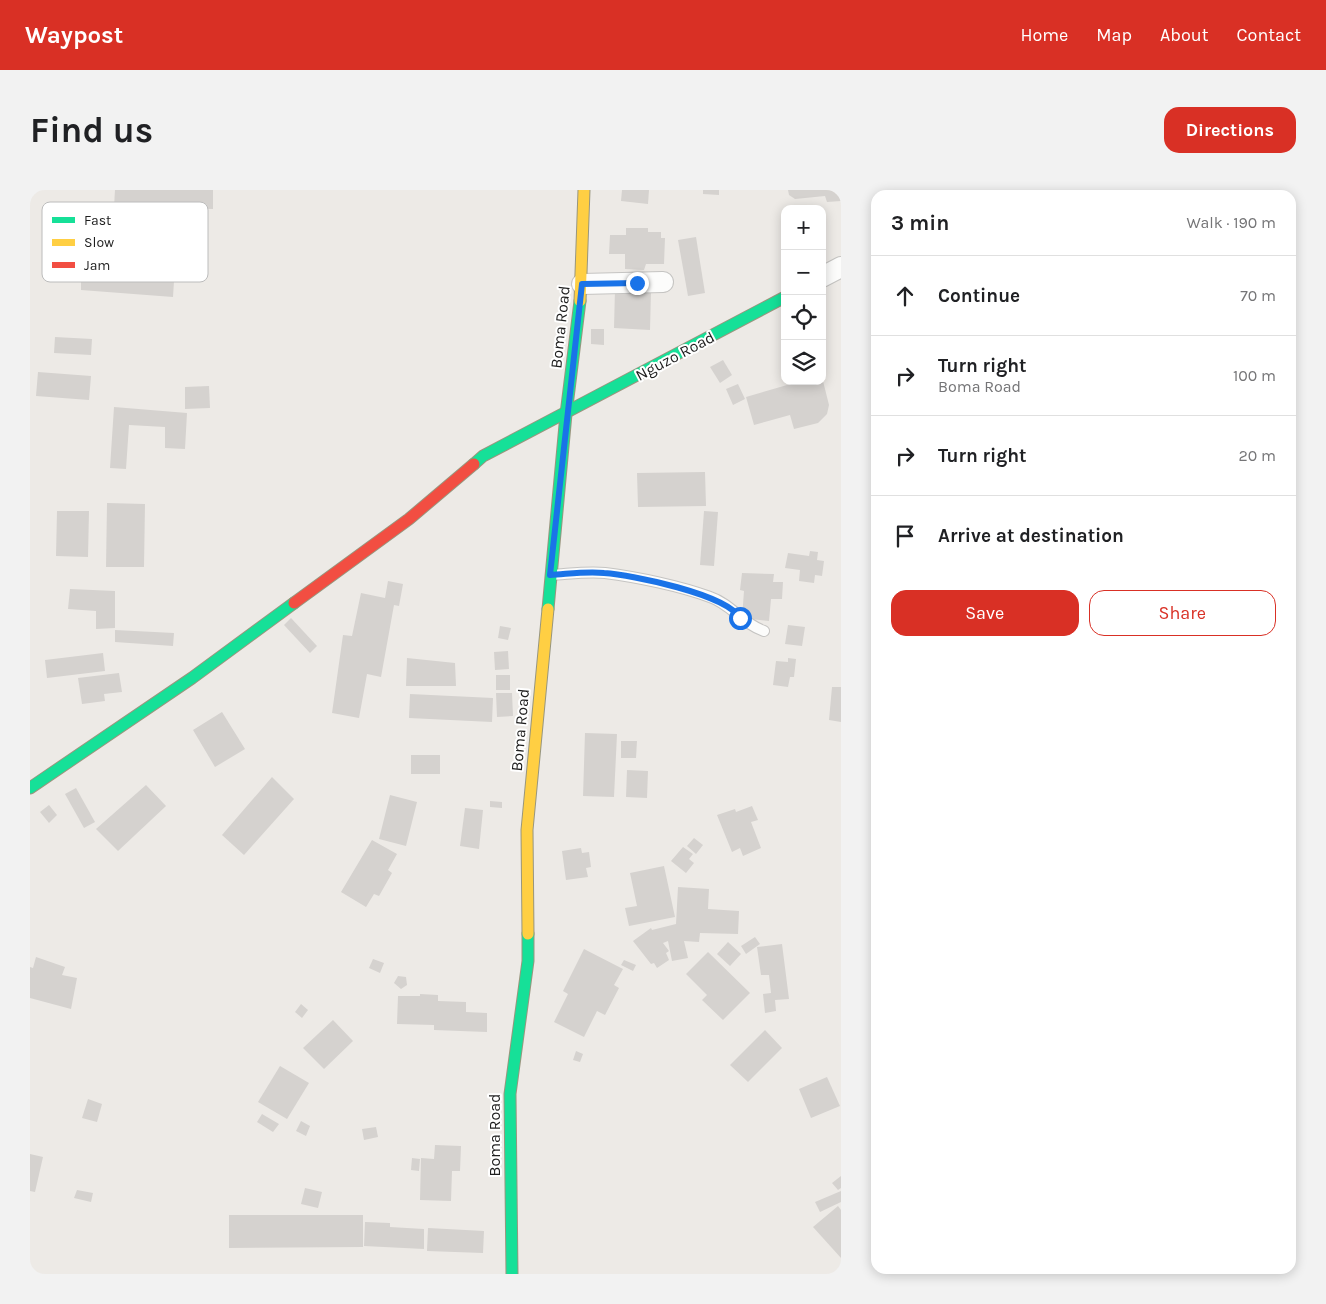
<!DOCTYPE html>
<html lang="en">
<head>
<meta charset="utf-8">
<style>
	body { margin:0; font-family:Karla,sans-serif; background:#f2f2f2; color:#202124 }
	.controls { position:absolute; right:15px; top:15px; display:grid; overflow:hidden; border-radius:10px; box-shadow:0 2px 12px #0003 }
	.controls button { width:45px; height:45px; display:grid; place-items:center; padding:0; border:0; border-bottom:1px solid #e0e0e0; background:#fff; color:#202124; font:25px sans-serif }
	.stop { position:absolute; width:15px; height:15px; margin:-11px; border:4px solid #1a73e8; border-radius:50%; background:#fff }
	.stop.end { background:#1a73e8; border-color:#fff; box-shadow:0 1px 5px #0008 }
	.list { margin:0; padding:0; list-style:none }
	h2 { display:flex; justify-content:space-between; align-items:center; height:65px; margin:0; padding:0 20px; font-size:21px }
	h2 small { font-size:16px; font-weight:400; color:#757577 }
	.list li { display:grid; grid-template-columns:32px 1fr auto; gap:15px; align-items:center; box-sizing:border-box; height:80px; padding:0 20px; border-top:1px solid #e0e0e0 }
	.list b { display:block; font-size:19px; white-space:nowrap }
	.list p { margin:0; font-size:16px; white-space:nowrap; color:#757577 }
	.list em { font-size:16px; font-style:normal; color:#757577 }
	.actions { display:flex; gap:10px; padding:15px 20px }
	.actions a { flex:1; padding:11px 0; border:1px solid #d93025; border-radius:15px; text-align:center; font-size:18px; color:#d93025 }
	.actions .main { background:#d93025; color:#fff }
	.icon { flex:none; width:28px; height:28px; fill:none; stroke:currentColor; stroke-width:2; stroke-linecap:round; stroke-linejoin:round }
	.map { position:relative; flex:none; width:811px; height:1084px; overflow:hidden; border-radius:15px }
	header { display:flex; align-items:center; gap:30px; box-sizing:border-box; height:70px; padding:0 25px; background:#d93025; color:#fff }
	header strong { font-size:24px }
	nav { display:flex; gap:28px; margin-inline-start:auto; font-size:18px }
	.intro { display:flex; align-items:center; justify-content:space-between; box-sizing:border-box; height:120px; padding:0 30px }
	h1 { margin:0; font-size:35px }
	.button { padding:12px 22px; border-radius:15px; background:#d93025; color:#fff; font-size:18px; font-weight:700 }
	main { display:flex; gap:30px; padding:0 30px }
	aside { flex:1; background:#fff; border-radius:15px; box-shadow:0 2px 12px #0003 }
	.map>svg:first-child { display:block }
</style>
</head>
<body>
<header>
<strong>Waypost</strong>
<nav><a>Home</a><a>Map</a><a>About</a><a>Contact</a></nav>
</header>
<div class="intro"><h1>Find us</h1><a class="button">Directions</a></div>
<main>
<div class="map">
<svg width="811" height="1084" viewBox="0 0 811 1084">
	<rect width="100%" height="100%" fill="#edeae6"/>
	<!-- building -->
	<g fill="#d5d2cf">
		<polygon points="85,0 183,0 183,19 84,17"/>
		<polygon points="592,0 619,0 618,14 591,11"/>
		<polygon points="673,0 689,0 689,5 673,4"/>
		<polygon points="758,0 811,0 811,11 797,12 795,6 765,9 759,5"/>
		<polygon points="596,38 618,38 618,42 631,42 631,48 635,48 634,74 616,74 614,80 595,79 595,64 579,64 580,45 596,45"/>
		<polygon points="666,47 675,103 658,106 648,50"/>
		<polygon points="51,69 145,75 143,107 51,100"/>
		<polygon points="585,99 621,101 620,140 584,138"/>
		<polygon points="561,139 574,139 574,155 561,154"/>
		<polygon points="25,147 62,149 61,165 24,163"/>
		<polygon points="693,170 702,185 690,193 680,177"/>
		<polygon points="8,182 61,186 59,210 6,206"/>
		<polygon points="771,191 793,191 799,215 797,224 788,233 764,239 760,225 724,235 716,207"/>
		<polygon points="708,194 715,209 703,215 696,199"/>
		<polygon points="179,196 180,218 155,219 155,197"/>
		<polygon points="84,217 157,223 155,259 135,258 135,237 99,235 96,279 80,278"/>
		<polygon points="675,282 676,316 608,317 607,283"/>
		<polygon points="77,313 115,314 114,377 76,377"/>
		<polygon points="27,321 59,321 58,367 26,366"/>
		<polygon points="674,321 688,322 684,376 670,375"/>
		<polygon points="780,361 788,362 787,370 794,371 792,386 785,385 784,393 769,391 770,380 755,378 758,363 779,366"/>
		<polygon points="712,383 744,384 743,392 753,392 752,409 741,409 739,431 712,428 714,401 710,400"/>
		<polygon points="358,391 373,394 369,416 364,415 351,487 337,484 329,528 302,523 313,445 322,446 331,403 355,408"/>
		<polygon points="40,399 85,401 85,438 66,439 66,421 38,419"/>
		<polygon points="261,428 287,456 280,463 254,435"/>
		<polygon points="758,435 775,437 772,456 755,454"/>
		<polygon points="470,436 481,438 478,450 468,448"/>
		<polygon points="85,440 144,443 143,456 85,452"/>
		<polygon points="478,461 479,479 465,480 464,462"/>
		<polygon points="73,463 75,481 17,488 15,470"/>
		<polygon points="377,468 425,473 426,496 376,496"/>
		<polygon points="758,468 766,469 764,487 760,487 758,497 743,495 746,471 758,472"/>
		<polygon points="89,483 92,502 74,504 75,511 52,514 48,488"/>
		<rect x="466" y="485" width="14" height="15"/>
		<polygon points="802,497 811,497 811,532 799,530"/>
		<polygon points="466,503 482,503 483,526 467,527"/>
		<polygon points="380,504 463,508 462,532 379,528"/>
		<polygon points="192,522 215,559 185,577 163,540"/>
		<polygon points="555,543 587,544 584,607 553,606"/>
		<polygon points="591,551 607,551 606,568 591,568"/>
		<rect x="381" y="565" width="29" height="19"/>
		<polygon points="597,580 618,581 617,608 596,607"/>
		<polygon points="242,587 264,609 214,665 192,645"/>
		<polygon points="116,595 136,616 88,661 66,639"/>
		<polygon points="46,598 65,632 54,638 35,604"/>
		<polygon points="360,605 387,612 376,656 349,649"/>
		<polygon points="460,611 472,612 472,618 460,617"/>
		<polygon points="19,615 27,625 19,633 10,622"/>
		<polygon points="722,616 728,630 721,632 731,658 713,666 710,658 702,662 687,625 705,619 706,622"/>
		<polygon points="435,618 453,620 449,659 430,656"/>
		<polygon points="664,648 673,655 666,664 657,656"/>
		<polygon points="342,650 367,664 358,680 362,683 349,706 344,704 336,717 311,702"/>
		<polygon points="653,657 663,664 659,669 664,673 656,683 641,671"/>
		<polygon points="551,658 552,663 559,662 561,677 556,678 558,687 536,690 532,661"/>
		<polygon points="634,676 645,727 599,736 595,718 607,716 600,683"/>
		<polygon points="648,697 679,699 678,719 709,721 708,744 670,743 669,752 654,751 658,768 642,771 638,751 633,753 639,761 636,763 639,770 627,778 624,773 621,774 603,751 621,738 622,740 646,734"/>
		<polygon points="725,747 730,754 716,764 711,756"/>
		<polygon points="698,752 711,764 700,776 687,764"/>
		<polygon points="752,754 759,809 745,810 746,821 735,823 733,804 741,803 739,785 731,785 727,757"/>
		<polygon points="554,759 593,779 584,795 589,798 575,825 567,821 554,847 524,832 538,804 533,801"/>
		<polygon points="678,762 720,803 693,830 672,810 677,805 656,784"/>
		<polygon points="6,767 35,777 32,785 47,788 41,819 0,808 0,777 3,778"/>
		<polygon points="343,769 354,773 350,783 339,778"/>
		<polygon points="594,770 606,775 603,781 591,775"/>
		<polygon points="368,786 376,787 377,795 371,799 364,793"/>
		<polygon points="390,804 408,805 408,811 436,812 436,822 457,823 457,842 404,840 404,835 367,834 368,806 390,806"/>
		<polygon points="271,814 278,820 272,828 265,822"/>
		<polygon points="303,830 323,851 294,879 273,858"/>
		<polygon points="735,840 752,858 718,892 700,875"/>
		<polygon points="546,861 553,864 550,872 543,870"/>
		<polygon points="250,876 279,893 257,929 228,912"/>
		<polygon points="797,887 810,916 781,928 769,899"/>
		<polygon points="58,909 72,914 67,932 52,928"/>
		<polygon points="232,924 249,934 243,942 227,932"/>
		<polygon points="271,931 280,936 276,946 266,941"/>
		<polygon points="346,937 348,947 334,950 332,939"/>
		<polygon points="405,955 431,956 430,981 422,981 421,1011 390,1010 391,968 404,969"/>
		<polygon points="0,964 13,967 5,1002 0,1001"/>
		<polygon points="382,968 390,969 389,981 381,980"/>
		<polygon points="811,986 811,998 808,1000 802,993"/>
		<polygon points="275,998 292,1002 288,1018 271,1014"/>
		<polygon points="47,1000 63,1003 61,1012 44,1008"/>
		<polygon points="811,1001 811,1012 790,1022 785,1012"/>
		<polygon points="808,1016 811,1020 811,1068 783,1037"/>
		<polygon points="199,1025 333,1025 333,1057 199,1058"/>
		<polygon points="335,1032 360,1033 360,1037 394,1039 394,1059 334,1056"/>
		<polygon points="398,1038 454,1041 453,1063 397,1061"/>
	</g>
	<g fill="none" stroke-linecap="round" stroke-linejoin="round">
		<defs>
			<path id="lane" d="M521 385C539 384 558 381 575 383 607 387 650 396 680 407 701 414 713 434 734 441"/>
			<g id="street">
				<polyline points="792,87 811,77"/>
				<polyline points="552,94 633,92"/>
			</g>
			<g id="fast">
				<polyline points="444,274 453,266 755,107"/>
				<polyline points="518,419 536,224 550,111"/>
				<polyline points="0,598 162,488 264,413"/>
				<polyline points="482,1084 480,904 498,771 498,744"/>
			</g>
			<g id="slow">
				<polyline points="550,111 554,0"/>
				<polyline points="498,744 497,640 518,419"/>
			</g>
			<polyline id="jam" points="264,413 379,329 444,274"/>
		</defs>
		<!-- lane casing -->
		<use href="#lane" stroke="#c5c4c2" stroke-width="12"/>
		<!-- street casing -->
		<use href="#street" stroke="#c5c4c2" stroke-width="22"/>
		<!-- fast casing -->
		<use href="#fast" stroke="#98967e" stroke-width="13"/>
		<!-- slow casing -->
		<use href="#slow" stroke="#98967e" stroke-width="13"/>
		<!-- jam casing -->
		<use href="#jam" stroke="#98967e" stroke-width="13"/>
		<!-- lane -->
		<use href="#lane" stroke="#fcfcfb" stroke-width="10"/>
		<!-- street -->
		<use href="#street" stroke="#fcfcfb" stroke-width="20"/>
		<!-- fast -->
		<use href="#fast" stroke="#16e098" stroke-width="11"/>
		<!-- slow -->
		<use href="#slow" stroke="#ffcf43" stroke-width="11"/>
		<!-- jam -->
		<use href="#jam" stroke="#f24e42" stroke-width="11"/>
	</g>
	<g fill="none" stroke-linecap="round" stroke-linejoin="round">
		<!-- route -->
		<path stroke="#1a73e8" stroke-width="6" d="M607 93 552 94 520 385C538 384 557 381 574 383 602 385 696 404 710 428"/>
	</g>
	<g text-anchor="middle" dominant-baseline="central" stroke-width="4" stroke-linejoin="round" paint-order="stroke">
		<!-- street labels -->
		<g font-size="16" fill="#1e1e1e" stroke="#fff">
			<text transform="translate(530 137) rotate(-84)">Boma Road</text>
			<text transform="translate(645 166) rotate(-28)">Nguzo Road</text>
			<text transform="translate(490 540) rotate(-85)">Boma Road</text>
			<text transform="translate(464 945) rotate(-90)">Boma Road</text>
		</g>
	</g>
	<!-- legend -->
	<rect x="12" y="12" width="166" height="80" rx="8" fill="#fff" stroke="#bcbcbc" stroke-width="1"/>
	<rect x="22" y="27" width="23" height="6" fill="#16e098"/>
	<rect x="22" y="49" width="23" height="7" fill="#ffcf43"/>
	<rect x="22" y="72" width="23" height="6" fill="#f24e42"/>
	<g font-size="14" fill="#1e1e1e">
		<text x="54" y="35">Fast</text>
		<text x="54" y="57">Slow</text>
		<text x="54" y="80">Jam</text>
	</g>
</svg>
<div class="controls">
<button>+</button>
<button>−</button>
<button><svg class="icon" aria-label="locate" viewBox="0 0 24 24"><circle cx="12" cy="12" r="6"/><path d="M12 2v4M12 18v4M2 12h4M18 12h4"/></svg></button>
<button><svg class="icon" aria-label="layers" viewBox="0 0 24 24"><path d="M12 4l9 5-9 5-9-5zM3 14l9 5 9-5"/></svg></button>
</div>
<div class="stop" style="left:710px;top:428px"></div>
<div class="stop end" style="left:607px;top:93px"></div>
</div>
<aside>
<h2>3 min<small>Walk · 190 m</small></h2>
<ul class="list">
<li><svg class="icon" aria-label="ahead" viewBox="0 0 24 24"><path d="M12 20V5M6 11l6-6 6 6"/></svg><div><b>Continue</b></div><em>70 m</em></li>
<li><svg class="icon" aria-label="right" viewBox="0 0 24 24"><path d="M7 20v-9h11M14 6l5 5-5 5"/></svg><div><b>Turn right</b><p>Boma Road</p></div><em>100 m</em></li>
<li><svg class="icon" aria-label="right" viewBox="0 0 24 24"><path d="M7 20v-9h11M14 6l5 5-5 5"/></svg><div><b>Turn right</b></div><em>20 m</em></li>
<li><svg class="icon" aria-label="arrive" viewBox="0 0 24 24"><path d="M6 21V4h12l-3 4 3 4H6"/></svg><div><b>Arrive at destination</b></div></li>
</ul>
<div class="actions"><a class="main">Save</a><a>Share</a></div>
</aside>
</main>
</body>
</html>
